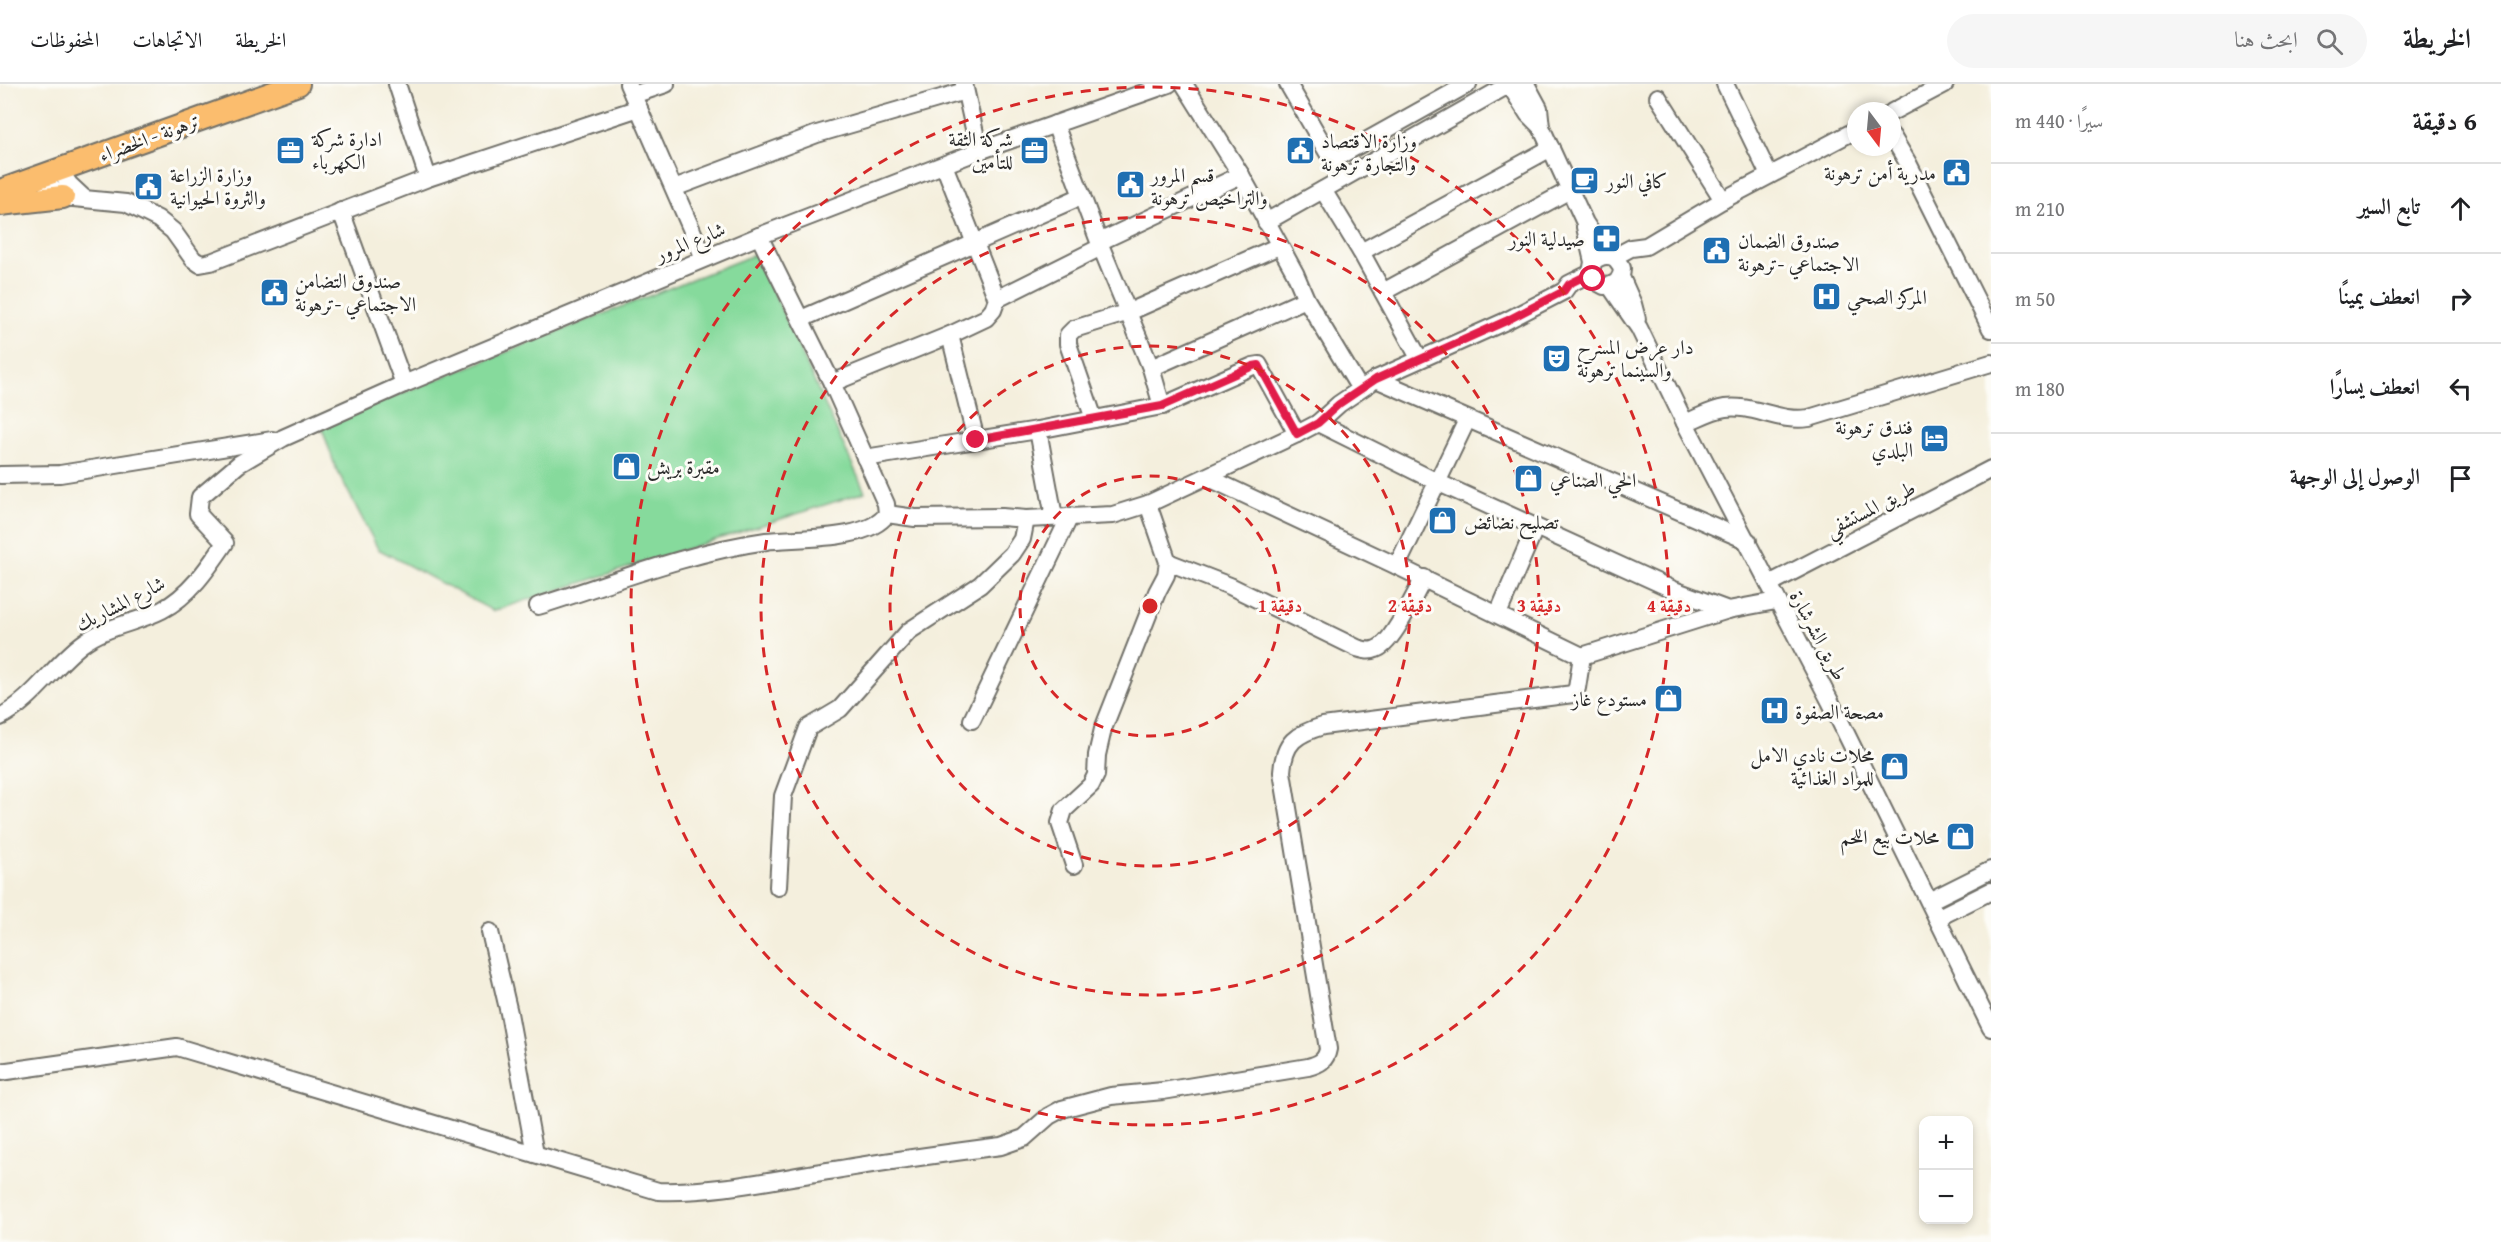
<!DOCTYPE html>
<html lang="ar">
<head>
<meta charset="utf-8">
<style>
	body { margin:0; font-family:"Gentium Book Plus",Amiri,serif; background:#f6f6f6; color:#202124; direction:rtl }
	.controls { position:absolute; right:18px; bottom:18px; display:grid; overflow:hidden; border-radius:12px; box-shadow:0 3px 9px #0003 }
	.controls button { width:54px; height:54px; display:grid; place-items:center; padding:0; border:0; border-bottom:2px solid #e0e0e0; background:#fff; color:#202124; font:30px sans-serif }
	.compass { position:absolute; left:1847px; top:18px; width:54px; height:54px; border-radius:50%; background:#fff; box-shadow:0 3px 9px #0003; rotate:164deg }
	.stop { position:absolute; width:18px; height:18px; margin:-14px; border:4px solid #e11d48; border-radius:50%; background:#fff }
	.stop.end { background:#e11d48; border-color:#fff; box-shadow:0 2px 6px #0008 }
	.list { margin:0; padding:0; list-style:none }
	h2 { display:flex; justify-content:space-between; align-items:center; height:78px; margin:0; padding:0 24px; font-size:26px }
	h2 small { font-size:20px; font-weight:400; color:#757577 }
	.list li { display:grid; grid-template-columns:39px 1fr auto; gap:18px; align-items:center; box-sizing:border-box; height:90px; padding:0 24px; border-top:2px solid #e0e0e0 }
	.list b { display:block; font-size:22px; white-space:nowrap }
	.list em { font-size:20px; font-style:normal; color:#757577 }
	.icon { flex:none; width:33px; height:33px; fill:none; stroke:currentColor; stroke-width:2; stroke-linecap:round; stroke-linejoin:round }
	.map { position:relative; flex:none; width:1991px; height:1158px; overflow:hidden; direction:ltr }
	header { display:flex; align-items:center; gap:36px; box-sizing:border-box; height:84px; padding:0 30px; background:#fff; border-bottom:2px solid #e0e0e0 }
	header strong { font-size:28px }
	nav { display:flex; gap:33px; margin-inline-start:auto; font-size:21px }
	.search { width:420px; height:54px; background:#f6f6f6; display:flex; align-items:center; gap:15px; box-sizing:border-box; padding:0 21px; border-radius:33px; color:#757577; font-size:22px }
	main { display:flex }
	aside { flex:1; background:#fff }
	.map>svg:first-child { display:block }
</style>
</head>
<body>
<header>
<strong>الخريطة</strong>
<div class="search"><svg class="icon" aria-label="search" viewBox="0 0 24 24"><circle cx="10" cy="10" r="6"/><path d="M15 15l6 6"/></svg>ابحث هنا</div>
<nav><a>الخريطة</a><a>الاتجاهات</a><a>المحفوظات</a></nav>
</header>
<main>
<aside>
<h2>6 دقيقة<small>سيرًا · 440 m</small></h2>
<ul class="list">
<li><svg class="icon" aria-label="ahead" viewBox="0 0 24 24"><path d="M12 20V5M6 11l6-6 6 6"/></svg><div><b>تابع السير</b></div><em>210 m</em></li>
<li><svg class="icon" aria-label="right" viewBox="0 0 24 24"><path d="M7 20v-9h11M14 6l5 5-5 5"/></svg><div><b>انعطف يمينًا</b></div><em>50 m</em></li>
<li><svg class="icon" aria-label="left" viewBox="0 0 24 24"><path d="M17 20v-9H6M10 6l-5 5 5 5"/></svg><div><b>انعطف يسارًا</b></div><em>180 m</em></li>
<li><svg class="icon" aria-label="arrive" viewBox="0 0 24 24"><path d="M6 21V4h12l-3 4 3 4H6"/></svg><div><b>الوصول إلى الوجهة</b></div></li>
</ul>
</aside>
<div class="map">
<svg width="1991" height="1158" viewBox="0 0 1991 1158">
	<rect width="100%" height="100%" fill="#fdfcf7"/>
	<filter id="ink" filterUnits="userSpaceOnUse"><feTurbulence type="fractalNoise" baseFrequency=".0167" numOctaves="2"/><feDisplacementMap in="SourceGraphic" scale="12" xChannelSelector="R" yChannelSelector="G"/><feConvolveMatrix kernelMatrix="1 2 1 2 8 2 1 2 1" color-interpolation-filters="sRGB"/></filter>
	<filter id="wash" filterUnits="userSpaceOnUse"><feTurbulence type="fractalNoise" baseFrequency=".008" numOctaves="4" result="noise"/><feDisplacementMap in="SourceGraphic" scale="24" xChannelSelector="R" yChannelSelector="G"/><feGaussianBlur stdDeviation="1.35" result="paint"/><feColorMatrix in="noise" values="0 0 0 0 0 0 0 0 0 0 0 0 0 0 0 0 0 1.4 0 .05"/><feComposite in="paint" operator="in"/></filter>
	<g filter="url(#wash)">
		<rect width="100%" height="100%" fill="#f4efdd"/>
		<!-- green -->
		<polygon fill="#86da9c" stroke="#588264" stroke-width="1.5" points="756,170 865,408 493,527 378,465 335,382 321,341"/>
	</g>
	<g filter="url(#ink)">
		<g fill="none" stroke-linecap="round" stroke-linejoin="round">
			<defs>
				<g id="minor">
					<polyline points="397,0 428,94"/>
					<polyline points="628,0 704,174"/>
					<polyline points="964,0 979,67"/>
					<polyline points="1184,0 1241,91 1295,189 1306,215 1360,305"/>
					<polyline points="1288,0 1332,76 1468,0"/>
					<polyline points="1509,0 1528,30 1541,43"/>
					<polyline points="1526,0 1539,24 1541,43 1585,139 1606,171"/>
					<polyline points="1725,0 1769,91"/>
					<polyline points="633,11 666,0"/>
					<polyline points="1658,13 1723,116"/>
					<polyline points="1892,28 1945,0"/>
					<polyline points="1055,40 1101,163 1151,284 1162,322"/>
					<polyline points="1892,52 1908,79 1991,245"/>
					<polyline points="59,85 69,100 85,115"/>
					<polyline points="38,93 63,113 126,119 158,135 173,147 193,175 200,180 211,178 428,94 639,24"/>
					<polyline points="674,104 817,50 965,7"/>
					<polyline points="1323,106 1361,168 1419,274"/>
					<polyline points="341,127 404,300"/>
					<polyline points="1266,138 1510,0"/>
					<path d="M1585 143 1593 178 1591 189 1593 196 1604 202C1615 202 1622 196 1622 184L1614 173C1605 171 1600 172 1593 178"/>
					<polyline points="1099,158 1241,91"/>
					<polyline points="1361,168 1551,64"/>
					<polyline points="1614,173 1631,164 1646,162 1723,116 1856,46"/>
					<polyline points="1621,193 1633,220 1637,235"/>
					<polyline points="1610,202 1639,244 1685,339 1830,617 1991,944"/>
					<polyline points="1383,208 1570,106"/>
					<polyline points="997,215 1101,163"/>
					<polyline points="801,235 1082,112"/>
					<polyline points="950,251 976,356"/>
					<polyline points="1151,284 1306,215"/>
					<polyline points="1376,295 1748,457"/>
					<polyline points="832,299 950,251 986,234 993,226 997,215 944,81"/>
					<polyline points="1094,335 1068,260 1068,251 1074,245 1129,228 1279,162"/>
					<polyline points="1318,339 1437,398 1674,506 1728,526 1776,517"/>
					<path d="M1685 339C1698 334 1711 326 1725 324 1753 320 1779 339 1809 334L1991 279"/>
					<polyline points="1038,346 1054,433"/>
					<polyline points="865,374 1038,346 1162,322 1253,282 1259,281 1297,350"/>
					<polyline points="0,391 60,390 272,356"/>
					<polyline points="1207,393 1397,482 1582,572"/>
					<polyline points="887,430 915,434 1002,433 1026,435 1113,431 1148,420 1297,350 1318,339 1339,320 1376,295 1506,237 1564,207 1569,200 1591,189"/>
					<path d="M1168 478 1230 502 1357 564C1364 566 1369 568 1376 565 1393 560 1414 511 1424 494"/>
					<polyline points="1397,482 1467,336"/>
					<polyline points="1769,500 1991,385"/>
					<path d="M538 522C612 499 688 468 766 457 796 453 868 458 887 430L886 420 832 299 759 152"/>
					<polyline points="1498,530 1535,444"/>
					<path d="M0 633C33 616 53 582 82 560 105 542 137 539 162 526 190 511 208 484 225 459L198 430 200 413 239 380 283 354 404 300 759 152 979 67 1169 0"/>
					<polyline points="972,636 1070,432"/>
					<polyline points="1074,781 1060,739 1064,726 1091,701 1096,691 1097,671 1103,645 1157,508 1166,491 1168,478 1148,420"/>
					<polyline points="778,803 783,712 808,644 840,625 909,547 980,501 1012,470 1022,455 1026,435"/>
					<polyline points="1929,817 1991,786"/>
					<polyline points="1937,834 1991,807"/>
					<polyline points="490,848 509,929 535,1070"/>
					<path d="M0 988 177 963 658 1107C720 1109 779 1094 841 1085 894 1076 947 1069 1001 1062L1024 1054 1049 1032 1062 1025 1111 1012 1163 1007 1308 983C1319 980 1326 977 1328 965L1282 688C1284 658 1296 650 1323 642L1573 610 1577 604 1582 572 1728 526"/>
				</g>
				<g id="highway">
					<polyline points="0,107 298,0"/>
					<polyline points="0,120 63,113"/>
				</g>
			</defs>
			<!-- minor casing -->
			<use href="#minor" stroke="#717069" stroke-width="20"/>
			<!-- highway casing -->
			<use href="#highway" stroke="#717069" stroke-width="26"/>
			<!-- minor -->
			<use href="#minor" stroke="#fff" stroke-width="16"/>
			<!-- highway -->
			<use href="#highway" stroke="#fbbd6e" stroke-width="22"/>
		</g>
	</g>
	<g fill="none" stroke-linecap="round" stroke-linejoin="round" filter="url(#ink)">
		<!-- route -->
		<polyline stroke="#e11d48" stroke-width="8" points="976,356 1162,322 1253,282 1259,281 1297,350 1318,339 1339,320 1376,295 1506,237 1564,207 1569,200 1591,189 1593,195"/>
	</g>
	<!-- distance rings -->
	<g fill="none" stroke="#d62828" stroke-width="3" stroke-dasharray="10 8">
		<circle cx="1150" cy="522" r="130"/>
		<circle cx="1150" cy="522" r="260"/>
		<circle cx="1150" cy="522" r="389"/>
		<circle cx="1150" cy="522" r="519"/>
	</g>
	<!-- icons -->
	<defs>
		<symbol id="office-square" viewBox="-11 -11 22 22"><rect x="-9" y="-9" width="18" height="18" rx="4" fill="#1f6fb2" stroke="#fdfcf7"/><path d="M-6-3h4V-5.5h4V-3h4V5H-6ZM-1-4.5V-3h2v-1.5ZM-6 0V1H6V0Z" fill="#fff"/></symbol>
		<symbol id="civic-square" viewBox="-11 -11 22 22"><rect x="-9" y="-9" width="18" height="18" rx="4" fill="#1f6fb2" stroke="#fdfcf7"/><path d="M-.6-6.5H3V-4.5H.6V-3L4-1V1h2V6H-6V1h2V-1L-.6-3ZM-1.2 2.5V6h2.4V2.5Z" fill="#fff"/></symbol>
		<symbol id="cafe-square" viewBox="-11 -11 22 22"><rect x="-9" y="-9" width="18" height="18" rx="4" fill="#1f6fb2" stroke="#fdfcf7"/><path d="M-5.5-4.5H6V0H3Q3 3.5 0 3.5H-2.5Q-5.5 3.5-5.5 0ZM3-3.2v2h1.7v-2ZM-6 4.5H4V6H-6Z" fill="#fff"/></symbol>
		<symbol id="pharmacy-square" viewBox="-11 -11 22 22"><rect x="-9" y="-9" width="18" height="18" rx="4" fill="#1f6fb2" stroke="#fdfcf7"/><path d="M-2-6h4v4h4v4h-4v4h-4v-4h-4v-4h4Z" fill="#fff"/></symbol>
		<symbol id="hospital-square" viewBox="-11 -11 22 22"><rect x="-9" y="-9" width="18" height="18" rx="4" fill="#1f6fb2" stroke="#fdfcf7"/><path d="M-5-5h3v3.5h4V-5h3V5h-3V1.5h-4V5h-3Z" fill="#fff"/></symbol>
		<symbol id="theatre-square" viewBox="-11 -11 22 22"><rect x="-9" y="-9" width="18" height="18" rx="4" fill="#1f6fb2" stroke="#fdfcf7"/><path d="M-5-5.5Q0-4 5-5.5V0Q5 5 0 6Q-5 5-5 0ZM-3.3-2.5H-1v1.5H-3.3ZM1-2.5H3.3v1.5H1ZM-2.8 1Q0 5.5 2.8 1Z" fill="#fff"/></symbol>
		<symbol id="hotel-square" viewBox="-11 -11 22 22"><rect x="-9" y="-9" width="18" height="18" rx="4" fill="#1f6fb2" stroke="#fdfcf7"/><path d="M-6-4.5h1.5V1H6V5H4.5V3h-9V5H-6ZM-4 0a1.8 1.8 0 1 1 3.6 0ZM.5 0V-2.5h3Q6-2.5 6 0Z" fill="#fff"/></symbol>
		<symbol id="shop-square" viewBox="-11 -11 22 22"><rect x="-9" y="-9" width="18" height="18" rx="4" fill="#1f6fb2" stroke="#fdfcf7"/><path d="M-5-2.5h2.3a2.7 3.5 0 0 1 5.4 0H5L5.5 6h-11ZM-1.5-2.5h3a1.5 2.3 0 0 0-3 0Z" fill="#fff"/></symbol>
	</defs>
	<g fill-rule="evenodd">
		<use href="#office-square" x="274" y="50" width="33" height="33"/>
		<use href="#office-square" x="1018" y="50" width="33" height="33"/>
		<use href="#civic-square" x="1284" y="50" width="33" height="33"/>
		<use href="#civic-square" x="1940" y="72" width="33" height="33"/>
		<use href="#cafe-square" x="1568" y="80" width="33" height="33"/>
		<use href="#civic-square" x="1114" y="84" width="33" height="33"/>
		<use href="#civic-square" x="132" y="86" width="33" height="33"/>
		<use href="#pharmacy-square" x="1590" y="138" width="33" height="33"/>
		<use href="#civic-square" x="1700" y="150" width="33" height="33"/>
		<use href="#civic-square" x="258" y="192" width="33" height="33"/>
		<use href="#hospital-square" x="1810" y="196" width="33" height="33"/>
		<use href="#theatre-square" x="1540" y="258" width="33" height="33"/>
		<use href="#hotel-square" x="1918" y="338" width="33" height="33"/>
		<use href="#shop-square" x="610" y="366" width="33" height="33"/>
		<use href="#shop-square" x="1512" y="378" width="33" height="33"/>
		<use href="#shop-square" x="1426" y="420" width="33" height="33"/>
		<use href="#shop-square" x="1652" y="598" width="33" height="33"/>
		<use href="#hospital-square" x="1758" y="610" width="33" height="33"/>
		<use href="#shop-square" x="1878" y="666" width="33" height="33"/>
		<use href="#shop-square" x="1944" y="736" width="33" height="33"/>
	</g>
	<g text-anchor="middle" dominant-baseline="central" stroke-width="6" stroke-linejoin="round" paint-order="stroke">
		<!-- street labels -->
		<g font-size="20" fill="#2b2b2b" stroke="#fdfcf7">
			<text transform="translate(149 53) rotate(-20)">ترهونة - الخضراء</text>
			<text transform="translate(690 157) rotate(-22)">شارع المرور</text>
			<text transform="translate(1870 424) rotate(-27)">طريق المستشفي</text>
			<text transform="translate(120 519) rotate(-27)">شارع المشاريك</text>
			<text transform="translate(1819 551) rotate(62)">طريق الشرشارة</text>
		</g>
		<!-- poi labels -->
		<g font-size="20" fill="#2b2b2b" stroke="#fdfcf7" text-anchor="start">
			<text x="312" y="54">ادارة شركة<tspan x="312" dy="23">الكهرباء</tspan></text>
			<text x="1013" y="54" text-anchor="end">شركة الثقة<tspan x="1013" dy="23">للتأمين</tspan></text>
			<text x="1321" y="56">وزارة الاقتصاد<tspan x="1321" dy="23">والتجارة ترهونة</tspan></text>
			<text x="1936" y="88" text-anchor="end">مدرية أمن ترهونة</text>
			<text x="170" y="90">وزارة الزراعة<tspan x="170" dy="23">والثروة الحيوانية</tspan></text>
			<text x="1151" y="90">قسم المرور<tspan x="1151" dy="23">والتراخيص ترهونة</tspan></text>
			<text x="1606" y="96">كافي النور</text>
			<text x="1585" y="154" text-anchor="end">صيدلية النور</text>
			<text x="1738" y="156">صندوق الضمان<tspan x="1738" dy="23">الاجتماعي -ترهونة</tspan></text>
			<text x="295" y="196">صندوق التضامن<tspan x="295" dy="23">الاجتماعي -ترهونة</tspan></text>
			<text x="1847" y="212">المركز الصحي</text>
			<text x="1577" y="262">دار عرض المسرح<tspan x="1577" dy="23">والسينما ترهونة</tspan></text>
			<text x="1913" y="342" text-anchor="end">فندق ترهونة<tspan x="1913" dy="23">البلدي</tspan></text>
			<text x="647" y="382">مقبرة بريش</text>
			<text x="1550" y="395">الحي الصناعي</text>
			<text x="1464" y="437">تصليح نضائض</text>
			<text x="1647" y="614" text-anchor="end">مستودع غاز</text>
			<text x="1795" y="627">مصحة الصفوة</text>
			<text x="1874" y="670" text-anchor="end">محلات نادي الامل<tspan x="1874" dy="23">للمواد الغذائية</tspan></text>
			<text x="1939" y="752" text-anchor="end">محلات بيع اللحم</text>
		</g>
	</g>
	<circle cx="1150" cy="522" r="9" fill="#d62828" stroke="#fdfcf7" stroke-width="3"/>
	<g font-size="18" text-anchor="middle" font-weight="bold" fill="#d62828" stroke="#fdfcf7" stroke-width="6" stroke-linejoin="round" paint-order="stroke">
		<text x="1280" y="528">1 دقيقة</text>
		<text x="1410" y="528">2 دقيقة</text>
		<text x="1539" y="528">3 دقيقة</text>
		<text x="1669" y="528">4 دقيقة</text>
	</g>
</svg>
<div class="controls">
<button>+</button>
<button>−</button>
</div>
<svg class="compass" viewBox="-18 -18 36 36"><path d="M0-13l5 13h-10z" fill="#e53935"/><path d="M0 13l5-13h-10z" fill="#757577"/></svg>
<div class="stop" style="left:1593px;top:195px"></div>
<div class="stop end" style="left:976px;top:356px"></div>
</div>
</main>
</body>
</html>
